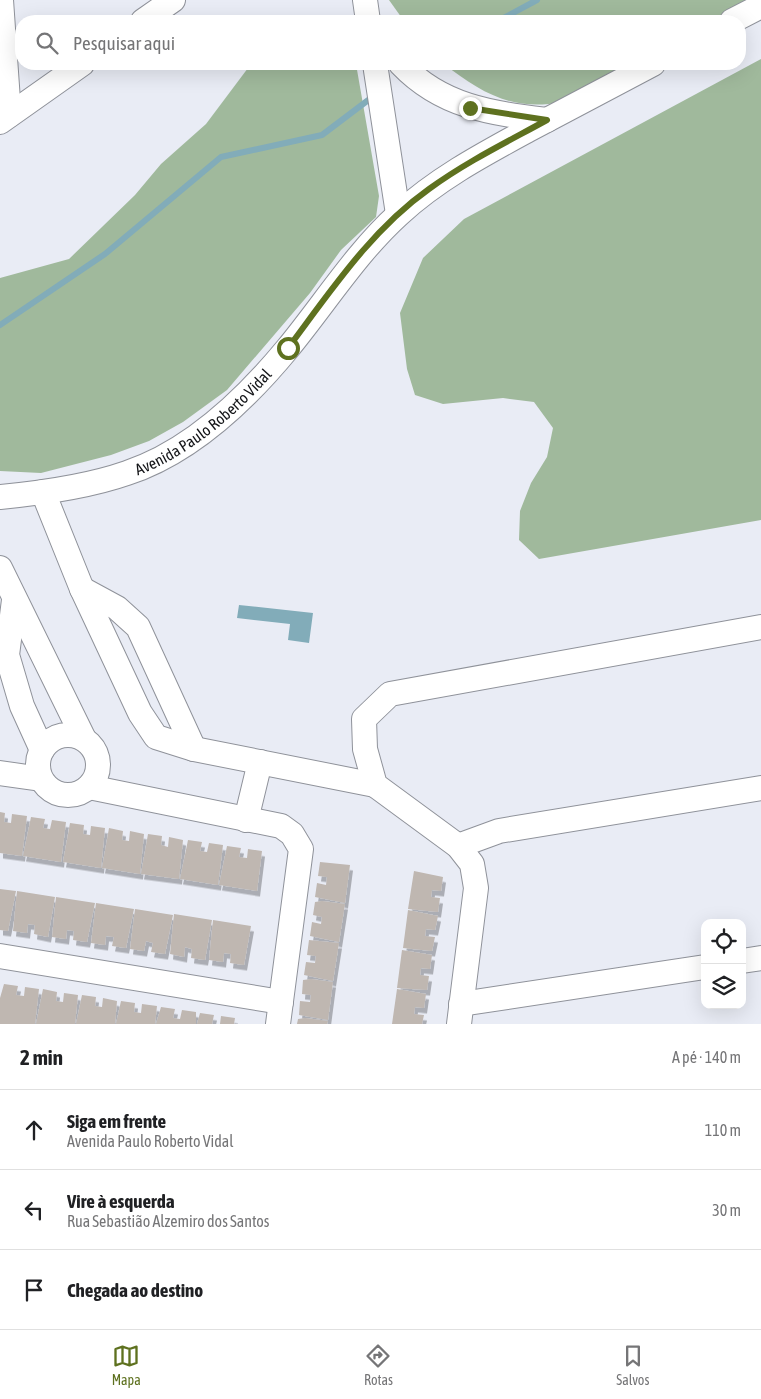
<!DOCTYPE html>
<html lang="pt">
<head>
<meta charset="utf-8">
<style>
	body { margin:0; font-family:"Asap Condensed",sans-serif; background:#f6f6f6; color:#202124 }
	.controls { position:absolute; right:15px; bottom:15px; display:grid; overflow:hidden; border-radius:10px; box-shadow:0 5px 20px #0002 }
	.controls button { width:45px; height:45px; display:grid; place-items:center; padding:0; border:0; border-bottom:1px solid #e0e0e0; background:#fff; color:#202124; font:25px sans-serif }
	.stop { position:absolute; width:15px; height:15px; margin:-11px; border:4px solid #5e711f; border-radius:50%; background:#fff }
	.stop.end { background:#5e711f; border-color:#fff; box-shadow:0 1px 5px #0008 }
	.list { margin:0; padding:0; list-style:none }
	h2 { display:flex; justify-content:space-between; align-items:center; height:65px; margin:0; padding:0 20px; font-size:21px }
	h2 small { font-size:16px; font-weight:400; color:#757577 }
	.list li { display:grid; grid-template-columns:32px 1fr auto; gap:15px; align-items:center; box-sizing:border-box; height:80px; padding:0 20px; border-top:1px solid #e0e0e0 }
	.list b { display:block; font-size:19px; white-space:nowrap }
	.list p { margin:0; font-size:16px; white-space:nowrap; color:#757577 }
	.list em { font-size:16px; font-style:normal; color:#757577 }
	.icon { flex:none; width:28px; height:28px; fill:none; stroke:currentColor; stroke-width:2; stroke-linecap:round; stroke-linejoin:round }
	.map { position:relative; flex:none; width:761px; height:1024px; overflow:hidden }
	.search { position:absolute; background:#fff; box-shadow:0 5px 20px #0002; left:15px; right:15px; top:15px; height:55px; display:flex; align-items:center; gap:12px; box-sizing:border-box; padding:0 18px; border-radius:20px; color:#757577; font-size:19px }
	.sheet { height:305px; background:#fff }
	nav { display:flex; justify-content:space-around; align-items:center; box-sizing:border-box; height:70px; border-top:1px solid #e0e0e0; background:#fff; font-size:14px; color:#757577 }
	nav a { display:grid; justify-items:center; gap:2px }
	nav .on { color:#5e711f }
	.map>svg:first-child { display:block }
</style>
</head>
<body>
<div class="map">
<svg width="761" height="1024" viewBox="0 0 761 1024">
	<defs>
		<filter id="shadow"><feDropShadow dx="3" dy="5.5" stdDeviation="0" flood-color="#0004"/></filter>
	</defs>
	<rect width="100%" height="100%" fill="#e9ecf5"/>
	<!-- forest -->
	<g fill="#a0b99c">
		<polygon points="389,0 750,0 711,21 404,21"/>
		<polygon points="761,59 761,520 539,559 519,540 520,511 531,483 547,457 553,428 534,402 503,398 443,404 415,395 407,369 400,313 423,258 464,219"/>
		<polygon points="251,64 356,64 379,196 376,217 341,250 310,293 227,390 183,422 149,441 111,455 41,473 0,471 0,278 69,259 135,195 161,164 206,124"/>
		<path d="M444 64H633C616 73 576 99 561 102 513 112 480 92 444 64Z"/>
	</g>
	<!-- water -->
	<polygon fill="#82acb9" points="239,605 313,613 309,643 288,640 290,624 237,618"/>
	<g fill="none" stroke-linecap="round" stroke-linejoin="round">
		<!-- stream -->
		<g stroke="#82acb9" stroke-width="6">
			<polyline points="498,21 537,0"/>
			<polyline points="0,325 105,254 221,157 322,135 371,98"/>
		</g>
	</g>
	<!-- building -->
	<g fill="#bfb7b1" filter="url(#shadow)">
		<polygon points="0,812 5,813 4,822 11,823 12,814 27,816 22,856 0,853"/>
		<polygon points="31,817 45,819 43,828 50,829 52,820 66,822 61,862 23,856"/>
		<polygon points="70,823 84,825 83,834 90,835 91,826 105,828 101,868 63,862"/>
		<polygon points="109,828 123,831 122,840 129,841 130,831 144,834 140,874 102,868"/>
		<polygon points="148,834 162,836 161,845 168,847 169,837 183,840 179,879 141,874"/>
		<polygon points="188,840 202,842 200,851 207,852 209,843 223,845 218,885 180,879"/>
		<polygon points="227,846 241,848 239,857 247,858 248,849 262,851 257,891 219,885"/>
		<polygon points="320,862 350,865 345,903 315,897 317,883 326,885 327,877 318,876"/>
		<polygon points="414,871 443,877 441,891 432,890 431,897 440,898 438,912 408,909"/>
		<polygon points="0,889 16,891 8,931 0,930"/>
		<polygon points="17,891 55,897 48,937 34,934 35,925 28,924 27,933 13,931"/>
		<polygon points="56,897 95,903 87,942 73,940 74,931 67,930 66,939 52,937"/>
		<polygon points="322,901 345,904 339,942 310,936 312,922 321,924 322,917 313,915 315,902"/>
		<polygon points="96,903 134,909 126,948 112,946 114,937 106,936 105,945 91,943"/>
		<polygon points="135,909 173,915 165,954 151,952 153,943 146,941 144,951 130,949"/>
		<polygon points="408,910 438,916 435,930 426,929 425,936 435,937 432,951 403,948"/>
		<polygon points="174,914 212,920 205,960 191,958 192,949 185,947 184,957 170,954"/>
		<polygon points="213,920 251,926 244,965 230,963 231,954 224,953 223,962 209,960"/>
		<polygon points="309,940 339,943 333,981 304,975 306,962 315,963 316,956 307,955"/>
		<polygon points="402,950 432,955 430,969 421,968 420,975 429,976 427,990 397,988"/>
		<polygon points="311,979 333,982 328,1020 299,1015 300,1001 310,1002 311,995 302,994 303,980"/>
		<polygon points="4,984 18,986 16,995 24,996 25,987 39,989 35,1024 0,1024 0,998"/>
		<polygon points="43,989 57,992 56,1001 63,1002 64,993 78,995 75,1024 36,1024"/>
		<polygon points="397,989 426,994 424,1008 415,1007 414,1014 424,1015 422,1024 392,1024"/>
		<polygon points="82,995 96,997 95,1006 102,1007 103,998 117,1001 115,1024 76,1024"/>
		<polygon points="121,1001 135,1003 134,1012 141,1013 142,1004 157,1006 155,1024 116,1024"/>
		<polygon points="161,1007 175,1009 173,1018 180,1019 182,1010 196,1012 196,1024 156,1024"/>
		<polygon points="200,1013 214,1015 212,1024 197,1024"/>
		<polygon points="221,1016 235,1018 234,1024 220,1024"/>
		<polygon points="305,1018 328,1021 327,1024 297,1024 298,1019"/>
	</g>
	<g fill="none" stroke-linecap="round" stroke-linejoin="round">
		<defs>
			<g id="minor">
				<polyline points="1,0 9,115"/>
				<polyline points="365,0 368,21"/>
				<polyline points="143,21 173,0"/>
				<polyline points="732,21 761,6"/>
				<polyline points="375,64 398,214"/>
				<path d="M401 64C442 107 491 113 547 120"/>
				<polyline points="0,122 82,64"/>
				<polyline points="43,492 82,589 140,713 156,737 194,749 375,785"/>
				<path id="s1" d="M0 497C42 493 87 487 127 473 191 452 246 399 288 348 325 303 356 253 399 214 437 179 482 155 528 130 569 108 611 86 653 64"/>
				<polyline points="0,568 84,739"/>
				<polyline points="82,589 117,608 138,627 194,749"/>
				<polyline points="14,600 7,655 22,706 42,750"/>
				<circle cx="68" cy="765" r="30"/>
				<polyline points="0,773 41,779"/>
				<polyline points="89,787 281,826 292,834 301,849 278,1024"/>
				<polyline points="246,820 260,762"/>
				<polyline points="458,846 499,831 761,788"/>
				<polyline points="0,956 281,1002"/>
				<polyline points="742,961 761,958"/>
				<polyline points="461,1004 705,967"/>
				<polyline points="459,1024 476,888 472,864 458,846 375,785 365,749 364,719 390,694 761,627"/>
			</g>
		</defs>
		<!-- minor casing -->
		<use href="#minor" stroke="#8f929a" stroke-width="26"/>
		<!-- minor -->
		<use href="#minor" stroke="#fff" stroke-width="24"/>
	</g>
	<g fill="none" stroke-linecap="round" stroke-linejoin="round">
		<!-- route -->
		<path stroke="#5e711f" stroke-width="6" d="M288 348C330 292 371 230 429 189 466 162 507 142 547 120L470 108"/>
	</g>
	<g text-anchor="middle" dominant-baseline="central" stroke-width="4.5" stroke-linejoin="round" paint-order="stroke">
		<!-- street labels -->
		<g font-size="16" fill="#131417" stroke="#fff">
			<text stroke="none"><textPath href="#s1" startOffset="222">Avenida Paulo Roberto Vidal</textPath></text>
		</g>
	</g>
</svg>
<div class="controls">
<button><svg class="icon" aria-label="locate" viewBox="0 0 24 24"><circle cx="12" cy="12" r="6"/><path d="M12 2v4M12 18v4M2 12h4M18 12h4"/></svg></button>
<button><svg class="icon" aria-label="layers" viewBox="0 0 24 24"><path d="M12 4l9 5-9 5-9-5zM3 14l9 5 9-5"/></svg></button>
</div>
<div class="stop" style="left:288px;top:348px"></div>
<div class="stop end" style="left:470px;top:108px"></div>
<div class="search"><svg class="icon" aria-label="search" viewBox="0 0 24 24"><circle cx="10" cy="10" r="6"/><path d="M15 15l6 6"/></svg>Pesquisar aqui</div>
</div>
<section class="sheet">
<h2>2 min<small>A pé · 140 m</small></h2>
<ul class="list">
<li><svg class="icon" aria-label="ahead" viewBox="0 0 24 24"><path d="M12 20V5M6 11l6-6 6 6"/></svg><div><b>Siga em frente</b><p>Avenida Paulo Roberto Vidal</p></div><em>110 m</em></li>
<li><svg class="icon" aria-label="left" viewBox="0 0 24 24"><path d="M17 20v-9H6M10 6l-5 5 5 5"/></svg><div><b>Vire à esquerda</b><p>Rua Sebastião Alzemiro dos Santos</p></div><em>30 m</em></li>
<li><svg class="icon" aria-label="arrive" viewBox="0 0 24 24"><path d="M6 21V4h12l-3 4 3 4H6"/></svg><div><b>Chegada ao destino</b></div></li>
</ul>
</section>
<nav>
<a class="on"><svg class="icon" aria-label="map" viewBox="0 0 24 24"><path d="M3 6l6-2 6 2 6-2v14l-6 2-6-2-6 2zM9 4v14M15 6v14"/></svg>Mapa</a>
<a><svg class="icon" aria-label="directions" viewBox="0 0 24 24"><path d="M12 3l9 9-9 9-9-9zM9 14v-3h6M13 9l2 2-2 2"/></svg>Rotas</a>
<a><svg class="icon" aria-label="saved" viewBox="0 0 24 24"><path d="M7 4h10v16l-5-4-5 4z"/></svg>Salvos</a>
</nav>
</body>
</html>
